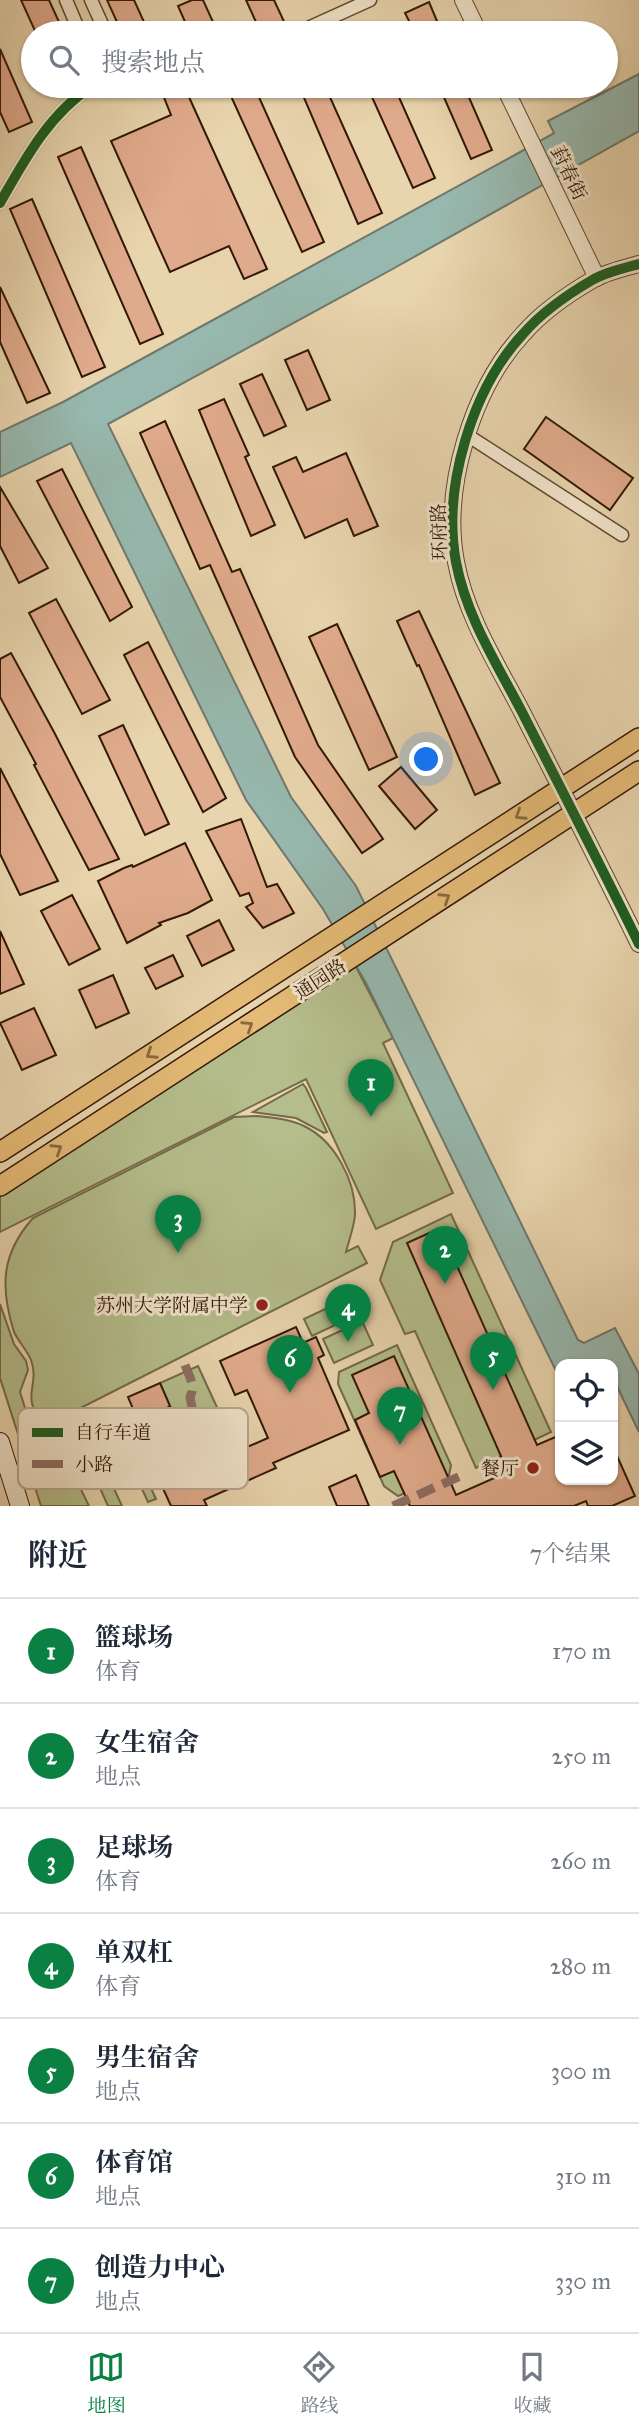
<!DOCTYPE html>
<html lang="zh">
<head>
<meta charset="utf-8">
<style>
	body { margin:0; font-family:"IM FELL Great Primer","Noto Serif SC",serif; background:#f2f2f3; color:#1f2937 }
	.controls { position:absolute; right:21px; bottom:21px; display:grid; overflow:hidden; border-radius:14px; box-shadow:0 2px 5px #0004 }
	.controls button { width:63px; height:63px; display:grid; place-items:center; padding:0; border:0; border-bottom:2px solid #e0e1e3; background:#fff; color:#1f2937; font:35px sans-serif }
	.you { position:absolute; left:427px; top:760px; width:24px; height:24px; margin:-18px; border:5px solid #fff; border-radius:50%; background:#1a73e8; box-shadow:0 0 0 10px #1a73e833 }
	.badge { display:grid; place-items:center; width:46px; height:46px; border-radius:50%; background:#0b8043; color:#fff; font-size:23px; font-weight:700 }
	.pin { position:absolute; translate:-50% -58px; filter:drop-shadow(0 2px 4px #0008) }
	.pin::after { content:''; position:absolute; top:37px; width:24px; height:21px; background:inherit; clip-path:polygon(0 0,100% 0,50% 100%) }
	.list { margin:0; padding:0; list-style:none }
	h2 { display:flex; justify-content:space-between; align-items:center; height:91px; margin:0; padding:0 28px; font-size:30px }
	h2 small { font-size:23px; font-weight:400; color:#747a83 }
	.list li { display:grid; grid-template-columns:46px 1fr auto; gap:21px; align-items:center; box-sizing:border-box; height:105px; padding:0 28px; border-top:2px solid #e0e1e3 }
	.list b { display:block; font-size:26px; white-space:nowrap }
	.list p { margin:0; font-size:23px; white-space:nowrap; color:#747a83 }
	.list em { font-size:23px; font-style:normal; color:#747a83 }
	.icon { flex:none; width:38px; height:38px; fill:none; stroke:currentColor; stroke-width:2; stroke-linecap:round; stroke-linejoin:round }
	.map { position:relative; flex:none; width:639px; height:1506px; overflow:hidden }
	.search { position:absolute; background:#fff; box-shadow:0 2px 5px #0004; left:21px; right:21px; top:21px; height:77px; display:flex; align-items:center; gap:18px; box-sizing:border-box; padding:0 24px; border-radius:38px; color:#747a83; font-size:26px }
	.sheet { height:826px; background:#fff }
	nav { display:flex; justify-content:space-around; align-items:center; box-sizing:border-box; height:98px; border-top:2px solid #e0e1e3; background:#fff; font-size:19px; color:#747a83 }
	nav a { display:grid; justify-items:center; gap:4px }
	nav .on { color:#0b8043 }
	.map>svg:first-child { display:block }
</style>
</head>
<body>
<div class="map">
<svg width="639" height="1506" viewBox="0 0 639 1506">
	<rect width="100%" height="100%" fill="#e8d4ad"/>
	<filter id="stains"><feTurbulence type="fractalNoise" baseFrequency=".00286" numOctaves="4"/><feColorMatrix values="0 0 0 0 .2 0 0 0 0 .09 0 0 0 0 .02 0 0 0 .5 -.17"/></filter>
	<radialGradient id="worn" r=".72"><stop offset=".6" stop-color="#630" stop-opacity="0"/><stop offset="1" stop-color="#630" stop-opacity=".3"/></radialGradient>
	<!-- green -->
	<g fill="#b4bd8b" stroke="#736a4a" stroke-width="2">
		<polygon points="355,965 393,1038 383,1043 453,1193 376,1229 306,1079 0,1232 0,1193"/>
		<polygon points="303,1084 306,1088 327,1132 324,1133 296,1118 253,1112"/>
		<path d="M257 1116C273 1118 290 1119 304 1126 335 1141 356 1181 355 1215 354 1227 349 1240 346 1252L358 1246 367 1263 47 1425C17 1398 41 1387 31 1360 27 1350 18 1341 14 1332 0 1287 1 1254 33 1218L234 1117Z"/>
		<polygon points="451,1214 551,1432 476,1468 415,1331 405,1334 380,1280 393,1242"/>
		<polygon points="340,1302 348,1319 312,1336 304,1319"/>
		<polygon points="0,1304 14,1344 26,1361 28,1370 20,1392 31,1427 54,1447 75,1477 89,1506 41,1506 0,1378"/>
		<polygon points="362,1321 373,1345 334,1363 323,1339"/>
		<polygon points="397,1345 451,1465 449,1475 398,1496 384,1486 338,1384 339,1372"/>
		<polygon points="198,1366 237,1451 201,1467 197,1480 165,1409 170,1406 160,1383"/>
		<polygon points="115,1409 156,1499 148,1502 120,1441 97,1452 122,1506 108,1506 73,1428"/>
	</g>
	<!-- water -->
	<polygon fill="#97b8ae" stroke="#6f786c" stroke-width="2" points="639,74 639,131 389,271 108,424 291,797 356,886 578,1340 584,1343 615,1328 639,1374 639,1432 613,1378 613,1364 602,1362 595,1364 560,1364 560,1379 366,983 323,909 246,800 71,443 0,477 0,432 63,402 513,156 554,133 548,121"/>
	<!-- building -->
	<g fill="#e0ab8c" stroke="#321808" stroke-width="2">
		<polygon points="21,0 49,0 64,33 36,33"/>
		<polygon points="107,0 134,0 149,33 122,33"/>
		<polygon points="192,0 203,0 218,33 190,33 178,6"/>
		<polygon points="246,0 274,0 287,28 276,33 261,33"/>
		<polygon points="429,2 442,33 415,33 405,13"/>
		<polygon points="0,49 32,122 9,132 0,112"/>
		<polygon points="184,86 267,269 244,279 229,246 170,272 111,141 171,115 163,95"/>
		<polygon points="248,86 254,86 324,242 302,252 230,94"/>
		<polygon points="299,86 325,86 382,213 358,224"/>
		<polygon points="367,86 394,86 435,178 413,188"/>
		<polygon points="439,86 464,86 492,150 471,159"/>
		<polygon points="81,147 163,334 140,344 58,157"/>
		<polygon points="32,199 105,367 82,377 10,209"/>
		<polygon points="0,287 50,393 27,403 0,342"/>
		<polygon points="308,350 330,400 307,410 285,360"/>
		<polygon points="262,374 286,426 264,436 240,384"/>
		<polygon points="224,399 249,455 245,457 275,525 251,536 199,410"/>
		<polygon points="546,417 633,478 610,510 524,449"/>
		<polygon points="165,421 232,572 240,569 318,745 383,839 362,853 295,757 210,565 200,569 140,433"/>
		<polygon points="346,453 378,526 354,536 347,519 305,538 273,467 296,457 303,472"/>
		<polygon points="62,469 132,607 110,621 37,481"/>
		<polygon points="0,487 48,568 19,583 0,546"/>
		<polygon points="56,599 110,700 82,714 29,613"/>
		<polygon points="419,611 500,783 475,795 419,665 417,666 397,621"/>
		<polygon points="337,624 397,757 369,770 309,637"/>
		<polygon points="148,642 226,798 203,812 124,655"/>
		<polygon points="11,653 54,732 119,859 89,870 34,765 36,764 0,697 0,659"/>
		<polygon points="123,725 169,824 145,835 99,736"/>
		<polygon points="401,767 437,810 415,829 379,786"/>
		<polygon points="0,768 58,881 20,895 0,854"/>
		<polygon points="241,819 267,887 277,884 294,913 263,928 246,907 253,903 249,893 240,896 206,831"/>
		<polygon points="185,843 212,900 188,913 159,923 161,925 127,943 98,881 124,868 132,865 133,867"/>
		<polygon points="72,895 100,949 69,965 41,911"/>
		<polygon points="219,920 234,950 202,966 187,936"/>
		<polygon points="0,931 24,984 0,994"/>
		<polygon points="173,955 183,976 156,989 145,968"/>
		<polygon points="113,975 129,1013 96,1028 79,990"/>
		<polygon points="34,1008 56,1055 22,1070 0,1023"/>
		<polygon points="440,1228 537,1445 560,1435 560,1480 613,1480 613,1447 635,1496 612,1506 588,1506 586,1501 574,1506 410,1506 394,1471 380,1477 355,1420 369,1413 352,1375 394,1356 456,1495 508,1472 407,1243"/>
		<polygon points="296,1327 303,1343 316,1337 324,1355 318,1358 349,1430 273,1463 276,1468 204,1500 207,1506 171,1506 131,1418 136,1416 128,1397 160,1383 170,1406 165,1409 192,1471 268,1438 247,1390 235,1395 220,1361"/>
		<polygon points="356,1475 369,1506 337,1506 329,1487"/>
	</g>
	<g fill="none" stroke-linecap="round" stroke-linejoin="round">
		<defs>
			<g id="minor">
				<polyline points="66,0 80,33"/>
				<polyline points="91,0 106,33"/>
				<polyline points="297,33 370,0"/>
				<path d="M0 203C25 159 49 114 92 86"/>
				<polyline points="467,435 622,535"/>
			</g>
			<g id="tertiary">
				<polyline points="463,0 479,33"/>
				<polyline points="504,86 597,278"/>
				<path d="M639 264C624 268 607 272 594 279 568 294 542 312 523 334 472 389 442 488 456 562 466 616 497 664 522 712 561 789 601 866 639 944"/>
			</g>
			<polyline id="secondary" points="0,1442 20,1506"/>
			<g id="primary">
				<polyline points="0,1152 639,738"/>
				<polyline points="0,1186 639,771"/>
			</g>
		</defs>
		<!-- minor casing -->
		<use href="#minor" stroke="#604731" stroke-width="15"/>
		<!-- tertiary casing -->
		<use href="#tertiary" stroke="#604731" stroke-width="18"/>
		<!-- secondary casing -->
		<use href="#secondary" stroke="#321808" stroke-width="20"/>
		<!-- primary casing -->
		<use href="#primary" stroke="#321808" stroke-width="22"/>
		<!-- minor -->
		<use href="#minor" stroke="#f0e3ca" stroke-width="12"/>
		<!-- tertiary -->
		<use href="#tertiary" stroke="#f0e3ca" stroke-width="16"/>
		<!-- secondary -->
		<use href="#secondary" stroke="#f0e3ca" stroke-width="18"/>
		<!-- primary -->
		<use href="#primary" stroke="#e4ba76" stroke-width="19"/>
		<!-- quiet -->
		<g stroke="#8d6e63" stroke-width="9" stroke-dasharray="18 9" stroke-linecap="butt">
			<path d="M185 1365C189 1376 196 1386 190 1397 194 1419 200 1438 220 1451"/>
			<polyline points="62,1418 66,1425"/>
			<polyline points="393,1506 465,1474"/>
		</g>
		<defs>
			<g id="cycleway">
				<path d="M0 203C25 159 49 114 92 86"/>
				<path d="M639 264C624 268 607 272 594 279 568 294 542 312 523 334 472 389 442 488 456 562 466 616 497 664 522 712 561 789 601 866 639 944"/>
			</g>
		</defs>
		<!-- cycleway casing -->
		<use href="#cycleway" stroke="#f0e3ca" stroke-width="15"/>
		<!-- cycleway -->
		<use href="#cycleway" stroke="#1b5e20" stroke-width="10"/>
	</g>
	<!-- one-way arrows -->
	<defs><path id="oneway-chevron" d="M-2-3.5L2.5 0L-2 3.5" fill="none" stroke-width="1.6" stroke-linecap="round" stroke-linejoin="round" transform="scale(1.75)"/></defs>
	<g stroke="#8b693f">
		<use href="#oneway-chevron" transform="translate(520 815) rotate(147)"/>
		<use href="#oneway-chevron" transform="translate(445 898) rotate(-33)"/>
		<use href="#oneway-chevron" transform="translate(248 1026) rotate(-33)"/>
		<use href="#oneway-chevron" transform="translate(151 1054) rotate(147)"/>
		<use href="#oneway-chevron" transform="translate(57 1149) rotate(-33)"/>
	</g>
	<!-- markers -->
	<g fill="#8f2418" stroke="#f0e3ca" stroke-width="2.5">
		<circle cx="262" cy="1305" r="7"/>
		<circle cx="533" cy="1468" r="7"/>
	</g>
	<g text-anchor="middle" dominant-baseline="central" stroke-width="6" stroke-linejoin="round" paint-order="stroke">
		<!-- street labels -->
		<g font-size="19" fill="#321808" stroke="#f0e3ca">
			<text transform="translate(569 173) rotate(64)">葑春街</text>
			<text transform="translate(439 532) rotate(-92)">环府路</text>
			<text transform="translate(320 979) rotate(-33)">通园路</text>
		</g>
		<!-- poi labels -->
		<g font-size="19" fill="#321808" stroke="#f0e3ca" text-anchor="end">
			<text x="248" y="1305">苏州大学附属中学</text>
			<text x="519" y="1468">餐厅</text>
		</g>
	</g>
	<!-- legend -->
	<rect x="18" y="1408" width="230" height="81" rx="10" fill="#f0e3ca" stroke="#b7a690" stroke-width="2"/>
	<rect x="32" y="1428" width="31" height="9" fill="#1b5e20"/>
	<rect x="32" y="1460" width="31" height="8" fill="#8d6e63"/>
	<g font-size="19" fill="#321808">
		<text x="75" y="1439">自行车道</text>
		<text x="75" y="1471">小路</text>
	</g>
	<rect width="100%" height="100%" filter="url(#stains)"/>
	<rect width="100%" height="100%" fill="url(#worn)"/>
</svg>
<div class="controls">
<button><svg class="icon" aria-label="locate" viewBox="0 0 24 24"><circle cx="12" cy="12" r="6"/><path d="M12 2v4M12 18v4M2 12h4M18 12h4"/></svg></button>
<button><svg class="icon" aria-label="layers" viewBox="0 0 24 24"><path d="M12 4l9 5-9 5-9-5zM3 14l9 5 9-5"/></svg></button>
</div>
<div class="you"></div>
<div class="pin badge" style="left:371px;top:1117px">1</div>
<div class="pin badge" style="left:445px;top:1284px">2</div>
<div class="pin badge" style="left:178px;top:1253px">3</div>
<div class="pin badge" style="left:348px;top:1342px">4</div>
<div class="pin badge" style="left:493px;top:1390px">5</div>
<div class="pin badge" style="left:290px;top:1393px">6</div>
<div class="pin badge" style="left:400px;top:1445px">7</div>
<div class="search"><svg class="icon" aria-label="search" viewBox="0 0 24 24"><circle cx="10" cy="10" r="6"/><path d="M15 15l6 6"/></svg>搜索地点</div>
</div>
<section class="sheet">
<h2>附近<small>7个结果</small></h2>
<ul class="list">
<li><span class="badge">1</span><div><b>篮球场</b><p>体育</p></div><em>170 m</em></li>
<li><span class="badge">2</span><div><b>女生宿舍</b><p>地点</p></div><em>250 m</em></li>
<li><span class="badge">3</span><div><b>足球场</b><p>体育</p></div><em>260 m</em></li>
<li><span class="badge">4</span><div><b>单双杠</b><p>体育</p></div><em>280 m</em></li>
<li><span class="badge">5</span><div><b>男生宿舍</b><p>地点</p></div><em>300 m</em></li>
<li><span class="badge">6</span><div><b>体育馆</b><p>地点</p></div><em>310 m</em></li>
<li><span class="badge">7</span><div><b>创造力中心</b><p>地点</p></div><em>330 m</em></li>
</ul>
</section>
<nav>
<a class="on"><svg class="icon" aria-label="map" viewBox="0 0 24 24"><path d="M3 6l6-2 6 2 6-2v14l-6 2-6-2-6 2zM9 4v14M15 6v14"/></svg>地图</a>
<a><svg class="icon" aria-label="directions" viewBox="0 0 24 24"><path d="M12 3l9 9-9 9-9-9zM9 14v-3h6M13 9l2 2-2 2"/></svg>路线</a>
<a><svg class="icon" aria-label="saved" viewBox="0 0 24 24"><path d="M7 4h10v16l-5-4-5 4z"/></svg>收藏</a>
</nav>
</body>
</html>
